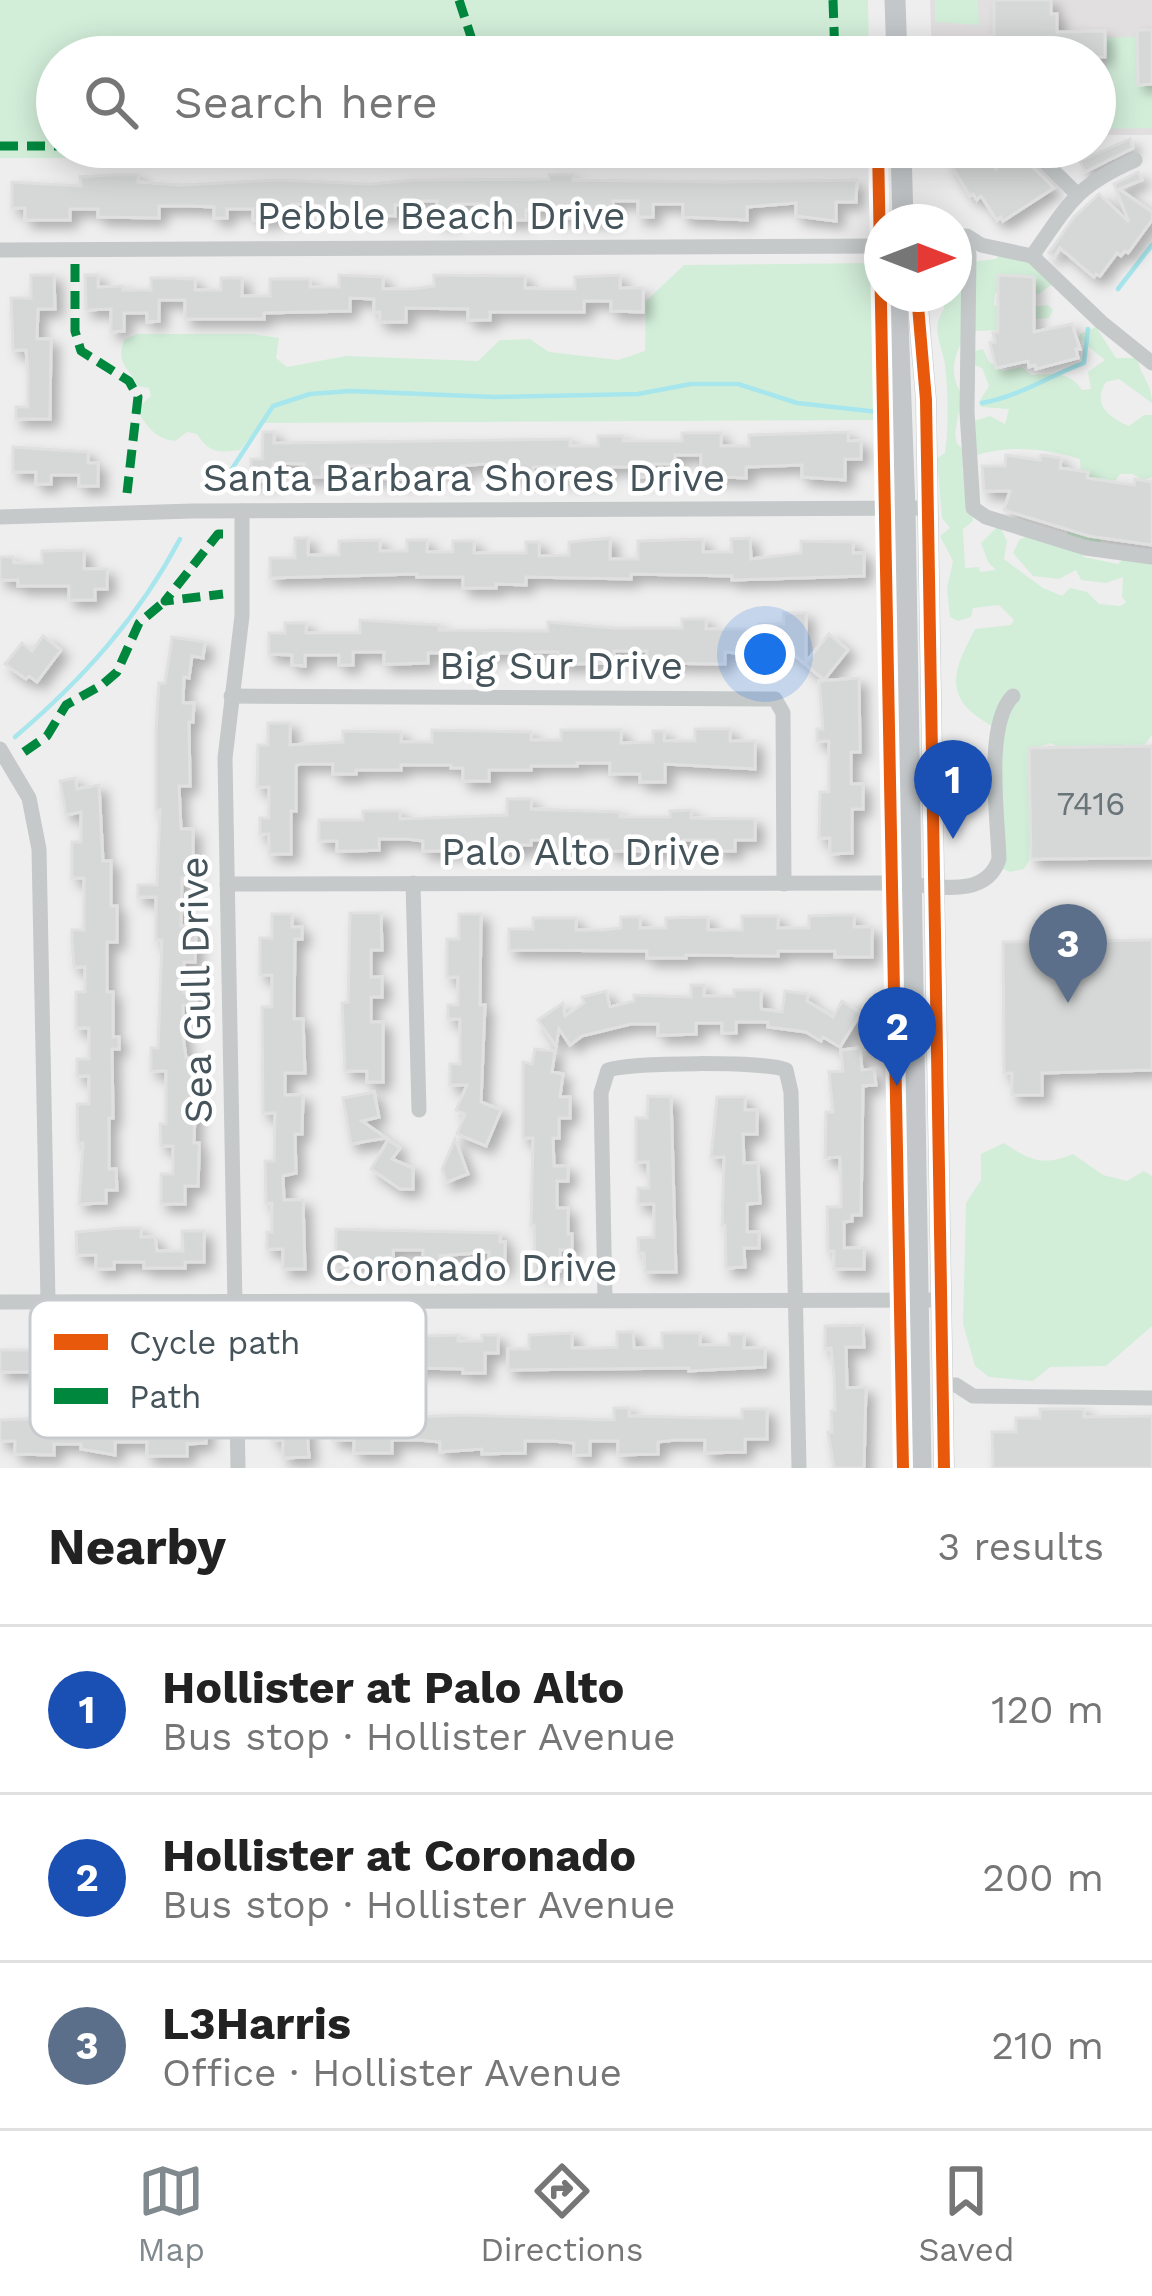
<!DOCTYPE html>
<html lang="en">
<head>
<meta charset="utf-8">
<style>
	body { margin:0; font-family:"Work Sans",sans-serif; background:#f6f6f6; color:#222 }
	.compass { position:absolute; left:864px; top:204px; width:108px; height:108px; border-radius:50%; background:#fff; box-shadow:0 6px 30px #0003; rotate:90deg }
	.you { position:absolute; left:765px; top:654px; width:42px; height:42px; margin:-30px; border:9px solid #fff; border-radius:50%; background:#1a73e8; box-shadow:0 0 0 18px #1a73e833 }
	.badge { display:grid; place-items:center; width:78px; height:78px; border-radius:50%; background:#80898e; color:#fff; font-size:39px; font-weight:700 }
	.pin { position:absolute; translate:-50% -99px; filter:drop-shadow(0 3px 6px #0008) }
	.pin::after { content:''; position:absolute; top:63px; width:42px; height:36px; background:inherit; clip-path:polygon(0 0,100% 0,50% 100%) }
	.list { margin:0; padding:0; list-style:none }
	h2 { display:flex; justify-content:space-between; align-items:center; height:156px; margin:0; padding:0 48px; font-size:51px }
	h2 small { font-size:39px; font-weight:400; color:#767676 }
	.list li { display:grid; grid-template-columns:78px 1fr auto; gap:36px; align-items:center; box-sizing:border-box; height:168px; padding:0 48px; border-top:3px solid #e0e0e0 }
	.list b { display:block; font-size:45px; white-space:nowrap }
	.list p { margin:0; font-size:39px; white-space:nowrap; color:#767676 }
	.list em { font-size:39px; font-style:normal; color:#767676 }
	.icon { flex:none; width:66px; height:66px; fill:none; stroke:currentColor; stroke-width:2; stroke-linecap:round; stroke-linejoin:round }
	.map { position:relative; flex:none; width:1152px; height:1468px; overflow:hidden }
	.search { position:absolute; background:#fff; box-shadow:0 6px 30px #0003; left:36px; right:36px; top:36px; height:132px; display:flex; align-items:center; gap:30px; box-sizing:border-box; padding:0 42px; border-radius:66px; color:#767676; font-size:45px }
	.sheet { height:660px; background:#fff }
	nav { display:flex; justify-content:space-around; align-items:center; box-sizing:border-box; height:168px; border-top:3px solid #e0e0e0; background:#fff; font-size:33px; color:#767676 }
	nav a { display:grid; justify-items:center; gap:6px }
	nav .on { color:#80898e }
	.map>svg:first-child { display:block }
</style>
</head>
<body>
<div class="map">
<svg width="1152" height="1468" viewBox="0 0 1152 1468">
	<defs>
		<filter id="shadow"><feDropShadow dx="7" dy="7" stdDeviation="6" flood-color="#0004"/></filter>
	</defs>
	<rect width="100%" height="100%" fill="#efeeee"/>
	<!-- education -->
	<polygon fill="#e1dfe0" points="930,0 1152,0 1152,135 1095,135 1095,57 932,57"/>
	<!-- green -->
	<g fill="#d2eed9">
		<polygon points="0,0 868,0 869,57 57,57 57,147 870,147 870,159 0,158"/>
		<polygon points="935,0 978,0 979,25 935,22"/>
		<polygon points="1135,37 1137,86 1152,86 1152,128 1095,129 1095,91 1107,90 1106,38"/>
		<path d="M1041 249 1053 284 1039 294 1002 285 995 294 994 305 1008 310 1048 305 1053 310 1049 318 1020 320 1004 330 976 331 964 337C953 359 949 373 962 395L955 433 957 444 966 451 962 470 969 478 973 521 963 529 965 568 979 567 980 572 996 570 988 562 981 543 999 525 1007 541 1004 559 1043 588 1062 596 1070 588 1087 592 1099 604 1120 606 1126 602 1122 597 1123 577 1106 583 1081 580 1076 570 1059 579 1033 576 1013 553 1019 540 1039 531 1068 539 1066 526 1105 534 1096 549H1078L1084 557 1118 564 1125 557 1152 558V735L1138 754 1094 746 1062 749 1051 743 1031 749 1029 861 1024 869 1010 872 1003 869 1000 860 995 729C991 724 984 722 979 718 940 691 959 661 975 629L1011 625 1014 620 999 605 973 608 971 617 958 621 950 617 947 588 953 561 940 536 950 528 942 518 937 458 945 453C949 427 948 391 945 365 942 344 930 330 944 309L941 294H954V263L957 273 964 278 977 261 996 259 1003 251Z"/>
		<path d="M874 263 880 420 261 423 240 450C218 453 209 453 197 434L187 432 175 441C158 439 151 431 141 417L142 404 151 396 149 388 138 386C129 367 115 364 124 340L137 334H253L279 338 276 358 287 367 346 356 478 361 500 340 530 339 549 352 618 360 645 351 646 301 684 265Z"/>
		<path d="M1096 327 1116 358H1138C1139 375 1152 382 1152 403L1119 379 1106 382C1092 404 1108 417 1129 426L1144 415H1152V477L1143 480 1132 474H1120L1104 496 1081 476 1080 459C1049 449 1007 444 975 456L974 421 990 416 1005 424 1009 409 981 407 979 402 989 386 982 368 970 363 971 352 983 349 989 362 1003 371 1021 367 1032 375C1053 374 1070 371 1082 390L1091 389 1088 372 1105 360 1079 339 1080 334Z"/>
		<path d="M1004 1143C1031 1161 1043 1166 1073 1154L1103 1175 1127 1181 1144 1171 1152 1176V1326L1106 1366 1050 1367 1033 1381 989 1377 975 1366 963 1324 966 1203 981 1180V1154Z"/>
	</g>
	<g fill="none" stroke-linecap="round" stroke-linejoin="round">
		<!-- stream -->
		<g stroke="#a6e6ec" stroke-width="4.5">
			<polyline points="1118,289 1152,245"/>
			<path d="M982 403C1018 397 1049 376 1084 363L1088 329"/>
			<polyline points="226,478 273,406 310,394 350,391 494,397 638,394 691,384 738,384 797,403 878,412"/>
			<path d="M15 737C83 679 138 618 180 539"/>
		</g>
	</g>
	<!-- building -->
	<g fill="#d6d7d7" stroke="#e0e0e1" stroke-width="3" filter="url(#shadow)">
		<polygon points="994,0 1051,0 1051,14 1057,14 1057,32 1105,31 1105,57 989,57 988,36 994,35"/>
		<polygon points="1137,30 1152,30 1152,84 1138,85"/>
		<polygon points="1130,139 1133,148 1085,172 1080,161"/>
		<polygon points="952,147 982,147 996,169 1017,147 1021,156 1054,188 1003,221 1001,217 997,220 981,196 977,200 973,194 970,196 951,165 949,158 956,153"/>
		<polygon points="1138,172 1142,180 1119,189 1152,212 1152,220 1128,253 1125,251 1121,256 1117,253 1100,276 1096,274 1094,277 1060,248 1054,257 1049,253 1074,217 1099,194 1129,222 1114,184"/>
		<polygon points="111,175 138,175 138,182 181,185 279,180 369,184 415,180 549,179 549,175 573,175 573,180 721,182 857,180 856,202 836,202 836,221 796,216 796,203 747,207 747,220 683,217 683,204 653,204 653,217 638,217 638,201 613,201 613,220 549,217 549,210 526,210 526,220 504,220 504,216 484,216 484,204 452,204 452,221 437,221 437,201 407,201 407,205 395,205 395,216 352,214 352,207 292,204 292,217 272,217 272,220 253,220 253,209 227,209 227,218 214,218 214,207 190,206 159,206 159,218 98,217 98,209 70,209 70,220 25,220 25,208 12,208 12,182 81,186 80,177"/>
		<polygon points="31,275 54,275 55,309 38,309 37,339 51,339 50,419 16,419 16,407 28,407 28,371 26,350 13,350 11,298 31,298"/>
		<polygon points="85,275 98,275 98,287 123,286 123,290 151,290 151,278 169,278 195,279 195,290 221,290 221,278 242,278 242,296 270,296 270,279 310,279 310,287 339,287 339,275 383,277 383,289 412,289 434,286 434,275 525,276 525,288 548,289 575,289 575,277 620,275 620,288 643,288 643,312 611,311 611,301 584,301 584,312 490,312 490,320 468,320 468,309 406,308 406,322 380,322 380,312 374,312 374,299 350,298 350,311 264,313 264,319 185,319 185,300 159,300 159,321 147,322 147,313 124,313 124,331 111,332 111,309 86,310"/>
		<polygon points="998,275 1034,277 1034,332 1072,324 1080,349 1076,349 1078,358 1036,369 1035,365 1029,367 1028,361 996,368 990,343 995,342 993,333 998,332"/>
		<polygon points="263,432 274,432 274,443 570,439 570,446 598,446 598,436 623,436 623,441 682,441 682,433 721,433 721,446 749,446 749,435 848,432 848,441 861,441 861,459 845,459 845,480 802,477 802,465 746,467 746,478 701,476 701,455 675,455 675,464 654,464 654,477 634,477 634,467 604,467 604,478 560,479 560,467 533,467 533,476 512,476 512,465 484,464 461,466 461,478 445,478 445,468 417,468 417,480 373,478 373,466 322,466 322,477 304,477 304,464 273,463 273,481 251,481 251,459 262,459"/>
		<polygon points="13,447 88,452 88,463 98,463 98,486 79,486 79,475 51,475 51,484 36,484 36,472 13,472"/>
		<polygon points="1006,455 1040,460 1041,455 1061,458 1060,468 1088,472 1087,478 1134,485 1135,479 1152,482 1152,545 1089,536 1004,510 1010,491 984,491 982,466 1005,466"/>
		<polygon points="295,538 308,538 308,555 339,555 339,541 380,540 380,551 407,551 407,540 427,540 427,552 453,552 453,541 474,541 474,553 526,553 526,542 539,542 539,556 569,555 569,542 610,538 610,559 638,559 638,541 703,539 703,552 732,552 731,539 750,538 751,559 801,553 801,541 853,542 853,553 864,553 864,576 732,580 732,576 631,574 631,579 526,577 526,585 496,584 496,588 463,588 463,577 417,577 417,574 270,578 270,558 295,558"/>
		<polygon points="84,550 84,569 107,569 107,589 95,589 95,600 69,600 69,586 18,586 18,580 0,580 0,557 13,557 14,563 42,563 42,551"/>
		<polygon points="784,613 806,613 806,662 829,634 848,650 824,680 780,643 780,657 725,652 725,664 647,663 647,651 614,651 614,663 572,664 558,664 558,652 528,652 528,663 516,663 516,653 484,653 484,664 470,664 470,652 428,653 428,663 397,664 384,664 384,652 353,652 353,665 339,665 339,655 305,655 305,666 292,665 292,655 269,654 269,633 285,633 285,623 306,623 306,633 360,633 360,620 439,625 439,630 548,631 548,622 614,628 682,628 682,619 706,619 706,629 759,629 759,624 784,624"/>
		<polygon points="43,636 61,650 37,682 29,676 26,679 5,664 22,643 32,651"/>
		<polygon points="172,637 205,642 203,658 192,656 189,678 184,677 183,703 194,703 193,722 189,722 190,786 179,786 181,829 193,829 193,878 182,878 181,926 196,926 195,962 184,962 184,992 196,992 196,1005 183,1005 183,1036 186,1058 197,1058 194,1143 199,1143 199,1158 198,1186 185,1186 185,1204 161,1204 161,1174 173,1174 173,1146 161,1146 160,1124 166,1124 166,1071 151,1071 151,1048 158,1048 162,940 156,940 156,897 138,897 138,885 157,885 160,810 156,810 156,729 159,683 165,683"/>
		<polygon points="859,678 860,752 851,752 851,784 863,784 863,809 852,809 852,853 830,854 830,838 819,838 820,792 829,792 829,741 817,741 817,729 823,729 819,681"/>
		<polygon points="268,723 290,723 290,745 343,742 343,731 401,732 401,742 432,742 432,730 531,732 531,740 561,740 561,730 621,730 621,743 653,742 653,731 664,731 664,741 695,741 695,729 730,729 730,741 755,741 755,769 665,764 665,782 640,782 640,774 610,774 610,763 577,763 577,766 531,766 531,770 489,770 489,781 463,781 463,768 451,768 451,765 401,765 401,770 356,770 356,774 333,774 333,764 300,764 296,766 296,811 291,811 291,854 269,854 269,834 260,834 260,818 269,818 269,787 257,787 258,745 268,745"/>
		<polygon points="1152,746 1152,858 1031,859 1029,748"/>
		<polygon points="75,778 77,789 99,785 103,861 111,861 111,906 117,906 117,942 107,942 107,992 113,992 113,1037 119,1037 119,1049 112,1049 113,1118 109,1118 109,1169 116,1169 117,1190 106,1190 106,1203 79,1204 83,1143 78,1143 77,1104 89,1104 89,1076 77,1076 77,1059 89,1059 89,1028 76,1028 76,992 85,992 85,967 74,967 72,942 72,930 84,930 84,878 72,878 72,842 81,842 81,812 66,815 60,781"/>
		<polygon points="507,799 531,799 531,809 620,812 620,817 670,817 670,811 691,810 691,818 755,819 755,840 735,840 735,851 715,851 715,840 683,840 684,851 608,851 608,840 577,840 577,851 554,851 554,840 531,840 531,845 521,845 521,850 445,851 423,851 423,841 407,839 379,839 379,850 357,851 337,851 337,841 319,841 319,820 363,820 363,811 400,811 400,819 507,815"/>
		<polygon points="350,913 381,913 382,950 371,950 371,977 382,977 382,997 371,997 371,1022 383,1022 383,1082 367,1082 367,1071 345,1071 342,1003 348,1002"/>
		<polygon points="272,914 292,914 292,927 302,927 302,939 295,939 294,1019 303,1019 305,1073 285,1073 285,1095 303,1095 302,1134 295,1134 296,1173 283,1176 284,1200 303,1200 305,1269 283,1269 283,1249 267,1249 267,1232 272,1232 272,1203 266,1203 265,1161 274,1161 275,1113 263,1113 262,1007 272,1007 272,975 260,975 260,938 272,938"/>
		<polygon points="459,914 481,914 480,1005 485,1005 481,1102 501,1110 486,1146 457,1134 465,1114 456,1110 467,1085 450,1085 450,1064 460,1064 460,1019 448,1019 448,1005 458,1005 458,977 447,977 447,939 459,939"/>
		<polygon points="835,915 854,915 854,927 872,927 872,957 835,957 835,951 778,951 778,956 686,955 686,958 647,958 647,951 509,950 509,929 533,929 533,918 576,918 576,930 602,930 621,928 621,917 640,917 640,928 666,928 666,918 708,917 708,930 742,930 742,916 778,916 778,928 809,928 809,916"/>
		<polygon points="1152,940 1152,1070 1042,1073 1042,1095 1012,1095 1012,1073 1004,1073 1003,942"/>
		<polygon points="691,985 704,985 704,996 734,996 734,990 761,990 761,1009 782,1012 785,991 808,994 807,1001 833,1017 842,1001 861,1013 840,1047 823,1037 821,1041 806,1032 768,1027 768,1022 736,1022 736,1033 722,1033 722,1023 696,1023 696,1034 671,1035 658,1035 658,1024 631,1024 582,1036 570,1045 559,1029 556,1046 538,1020 563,1003 565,1016 584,1003 582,997 606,991 610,1007 634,1001 634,995 691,997"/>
		<polygon points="860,1048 862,1070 874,1069 876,1085 863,1086 861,1215 852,1215 852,1221 844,1222 844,1248 864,1248 864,1269 834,1269 834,1251 828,1251 827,1207 841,1207 841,1188 840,1157 825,1158 826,1112 833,1112 829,1072 843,1071 841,1050"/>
		<polygon points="535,1049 555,1051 552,1072 563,1074 560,1097 570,1097 570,1118 559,1118 559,1138 553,1138 554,1166 568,1166 568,1181 557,1181 557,1208 568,1208 568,1234 572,1234 572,1250 560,1250 560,1271 535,1271 534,1225 531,1225 533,1138 523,1138 523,1062 532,1064"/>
		<polygon points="374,1092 379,1117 362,1121 386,1138 351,1144 343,1098"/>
		<polygon points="648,1096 671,1097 676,1272 645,1272 644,1253 639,1253 638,1238 654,1237 654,1204 638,1204 638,1188 649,1188 648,1162 636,1162 636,1118 647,1118"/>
		<polygon points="717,1097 745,1097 745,1110 757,1110 757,1134 743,1134 744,1163 758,1163 760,1203 747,1204 747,1232 759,1232 759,1248 744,1248 745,1267 726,1268 725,1225 722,1225 724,1157 711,1157"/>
		<polygon points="455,1139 468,1174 447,1182 442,1169"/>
		<polygon points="388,1140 400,1148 392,1159 413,1168 413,1189 400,1189 371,1169"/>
		<polygon points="121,1228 141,1228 141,1237 155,1237 157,1251 183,1251 182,1231 204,1231 204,1262 185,1262 185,1268 144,1268 144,1262 114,1262 114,1269 96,1269 96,1255 77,1255 76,1232"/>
		<polygon points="336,1229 500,1233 500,1242 505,1242 505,1268 489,1268 489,1252 440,1256 440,1268 423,1268 423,1250 393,1250 394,1266 352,1262 352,1267 336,1267"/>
		<polygon points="863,1325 864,1347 846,1347 847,1388 866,1387 864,1468 834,1468 828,1432 832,1432 831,1411 835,1410 834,1375 831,1348 825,1349 825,1326"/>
		<polygon points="279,1332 300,1332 309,1457 283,1458 283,1440 272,1440 272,1421 283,1421 283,1392 270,1392 270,1354 275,1354"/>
		<polygon points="617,1332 633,1332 634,1348 662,1348 662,1333 700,1333 700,1345 729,1345 729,1334 744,1334 744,1348 765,1348 765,1367 689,1371 689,1368 508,1370 508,1349 529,1349 529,1335 572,1333 572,1348 597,1348 617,1347"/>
		<polygon points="332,1334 394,1334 394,1346 423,1346 423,1336 458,1335 458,1341 482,1341 482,1335 498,1335 498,1353 485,1353 485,1373 463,1373 463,1369 414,1368 414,1372 354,1370 354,1378 332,1379"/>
		<polygon points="58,1335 73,1335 73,1341 100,1341 100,1335 114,1335 114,1350 147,1350 147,1335 187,1336 187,1350 206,1350 206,1372 80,1373 80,1366 31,1366 31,1372 0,1372 0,1350 36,1350 36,1344 58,1344"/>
		<polygon points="614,1408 629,1408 629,1416 716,1418 742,1418 742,1409 767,1409 767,1439 745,1439 745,1452 705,1453 705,1440 676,1440 658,1442 658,1454 618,1455 618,1441 590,1441 590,1455 574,1455 574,1443 553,1441 525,1441 525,1453 482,1454 482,1449 440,1452 440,1442 419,1440 392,1440 392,1453 354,1453 354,1440 333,1440 333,1420 464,1415 614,1420"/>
		<polygon points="1040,1409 1084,1409 1084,1417 1152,1416 1152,1468 993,1468 992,1432 1016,1432 1016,1418 1040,1418"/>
		<polygon points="132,1413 150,1413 150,1420 206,1415 206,1443 187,1444 187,1456 147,1456 147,1442 115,1442 115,1455 81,1449 81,1444 54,1444 54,1455 15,1454 15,1441 0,1441 0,1420 102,1416 102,1427 126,1427"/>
	</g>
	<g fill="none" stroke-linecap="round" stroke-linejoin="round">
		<!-- minor -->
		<g stroke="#c5c9ca" stroke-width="15">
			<polyline points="1029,147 1077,194"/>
			<polyline points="954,236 967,236 981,245 1032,256 1101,322 1152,363"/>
			<polyline points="0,250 882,246"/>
			<polyline points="969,254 967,412 973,508 986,517 1086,548 1152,557"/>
			<path d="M1032 256C1069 204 1075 186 1135 160"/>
			<polyline points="0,517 192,511 928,508"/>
			<polyline points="231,696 775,699 783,713 784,884"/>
			<polyline points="0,749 29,798 39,849 48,1301"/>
			<polyline points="413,883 419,1110"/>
			<path d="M227 884 892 883C927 883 985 903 999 859 998 819 984 724 1013 696"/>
			<path d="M605 1300 601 1093 608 1070C631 1062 765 1061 786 1070L791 1092 799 1468"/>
			<polyline points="0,1302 941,1300"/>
			<polyline points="943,1385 956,1385 973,1396 1152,1398"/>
			<polyline points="238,1468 225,758 242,616 242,511"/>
		</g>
		<!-- major -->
		<g stroke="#c3c7c9" stroke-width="21">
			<polyline points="895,0 897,57"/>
			<polyline points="901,147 903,222"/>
			<polyline points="897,294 905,509 921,1468"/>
			<polyline points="917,294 926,400 944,1468"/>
		</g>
		<!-- quiet -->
		<g stroke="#00873e" stroke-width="9" stroke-dasharray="18 9" stroke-linecap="butt">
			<polyline points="459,0 474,46 473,57"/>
			<polyline points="833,0 835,57"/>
			<polyline points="0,146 57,146"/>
			<polyline points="75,264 75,331 81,351 129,381 138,397 127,493"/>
			<polyline points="223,534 218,534 165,601 223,594"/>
			<polyline points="24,752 47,736 66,705 102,685 117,672 139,623 165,601"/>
		</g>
		<defs>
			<g id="cycleway">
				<polyline points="878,147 903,1468"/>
				<polyline points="917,294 926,400 944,1468"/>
			</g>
		</defs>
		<!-- cycleway casing -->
		<use href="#cycleway" stroke="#fff" stroke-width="20"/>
		<!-- cycleway -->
		<use href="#cycleway" stroke="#e8590c" stroke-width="12"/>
	</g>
	<g text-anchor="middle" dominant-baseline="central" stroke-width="9" stroke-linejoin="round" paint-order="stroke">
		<!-- number labels -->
		<g font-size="33" fill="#6a757a">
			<text x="1091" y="803">7416</text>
		</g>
		<!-- street labels -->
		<g font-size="39" fill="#45535a" stroke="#fff">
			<text x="441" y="215">Pebble Beach Drive</text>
			<text x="464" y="477">Santa Barbara Shores Drive</text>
			<text x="561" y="665">Big Sur Drive</text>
			<text x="581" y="851">Palo Alto Drive</text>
			<text transform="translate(196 990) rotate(-91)">Sea Gull Drive</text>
			<text x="471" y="1267">Coronado Drive</text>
		</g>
	</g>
	<!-- legend -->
	<rect x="30" y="1300" width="396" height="138" rx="18" fill="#fff" stroke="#c7cbce" stroke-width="3"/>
	<rect x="54" y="1334" width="54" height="16" fill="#e8590c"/>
	<rect x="54" y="1388" width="54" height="16" fill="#00873e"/>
	<g font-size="33" fill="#45535a">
		<text x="129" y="1354">Cycle path</text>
		<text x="129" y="1408">Path</text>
	</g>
</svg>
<svg class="compass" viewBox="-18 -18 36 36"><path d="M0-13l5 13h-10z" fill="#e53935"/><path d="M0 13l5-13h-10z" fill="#767676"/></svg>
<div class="you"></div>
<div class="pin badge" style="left:953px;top:839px;background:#1a4fb4">1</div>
<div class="pin badge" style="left:897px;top:1086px;background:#1a4fb4">2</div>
<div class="pin badge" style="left:1068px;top:1003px;background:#5c6f8a">3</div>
<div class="search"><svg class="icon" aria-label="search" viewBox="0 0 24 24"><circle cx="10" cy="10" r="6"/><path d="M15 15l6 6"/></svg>Search here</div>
</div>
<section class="sheet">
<h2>Nearby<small>3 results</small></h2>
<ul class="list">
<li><span class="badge" style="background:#1a4fb4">1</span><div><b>Hollister at Palo Alto</b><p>Bus stop · Hollister Avenue</p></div><em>120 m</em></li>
<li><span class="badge" style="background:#1a4fb4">2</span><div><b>Hollister at Coronado</b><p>Bus stop · Hollister Avenue</p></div><em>200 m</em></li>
<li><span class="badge" style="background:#5c6f8a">3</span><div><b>L3Harris</b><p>Office · Hollister Avenue</p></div><em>210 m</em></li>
</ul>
</section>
<nav>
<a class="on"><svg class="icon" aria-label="map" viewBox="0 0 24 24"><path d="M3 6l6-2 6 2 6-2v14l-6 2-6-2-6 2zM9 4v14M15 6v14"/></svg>Map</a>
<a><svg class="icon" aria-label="directions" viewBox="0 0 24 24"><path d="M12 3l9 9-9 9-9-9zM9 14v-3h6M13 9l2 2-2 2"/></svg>Directions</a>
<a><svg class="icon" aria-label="saved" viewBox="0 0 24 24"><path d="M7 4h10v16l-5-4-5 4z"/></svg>Saved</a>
</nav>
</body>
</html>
